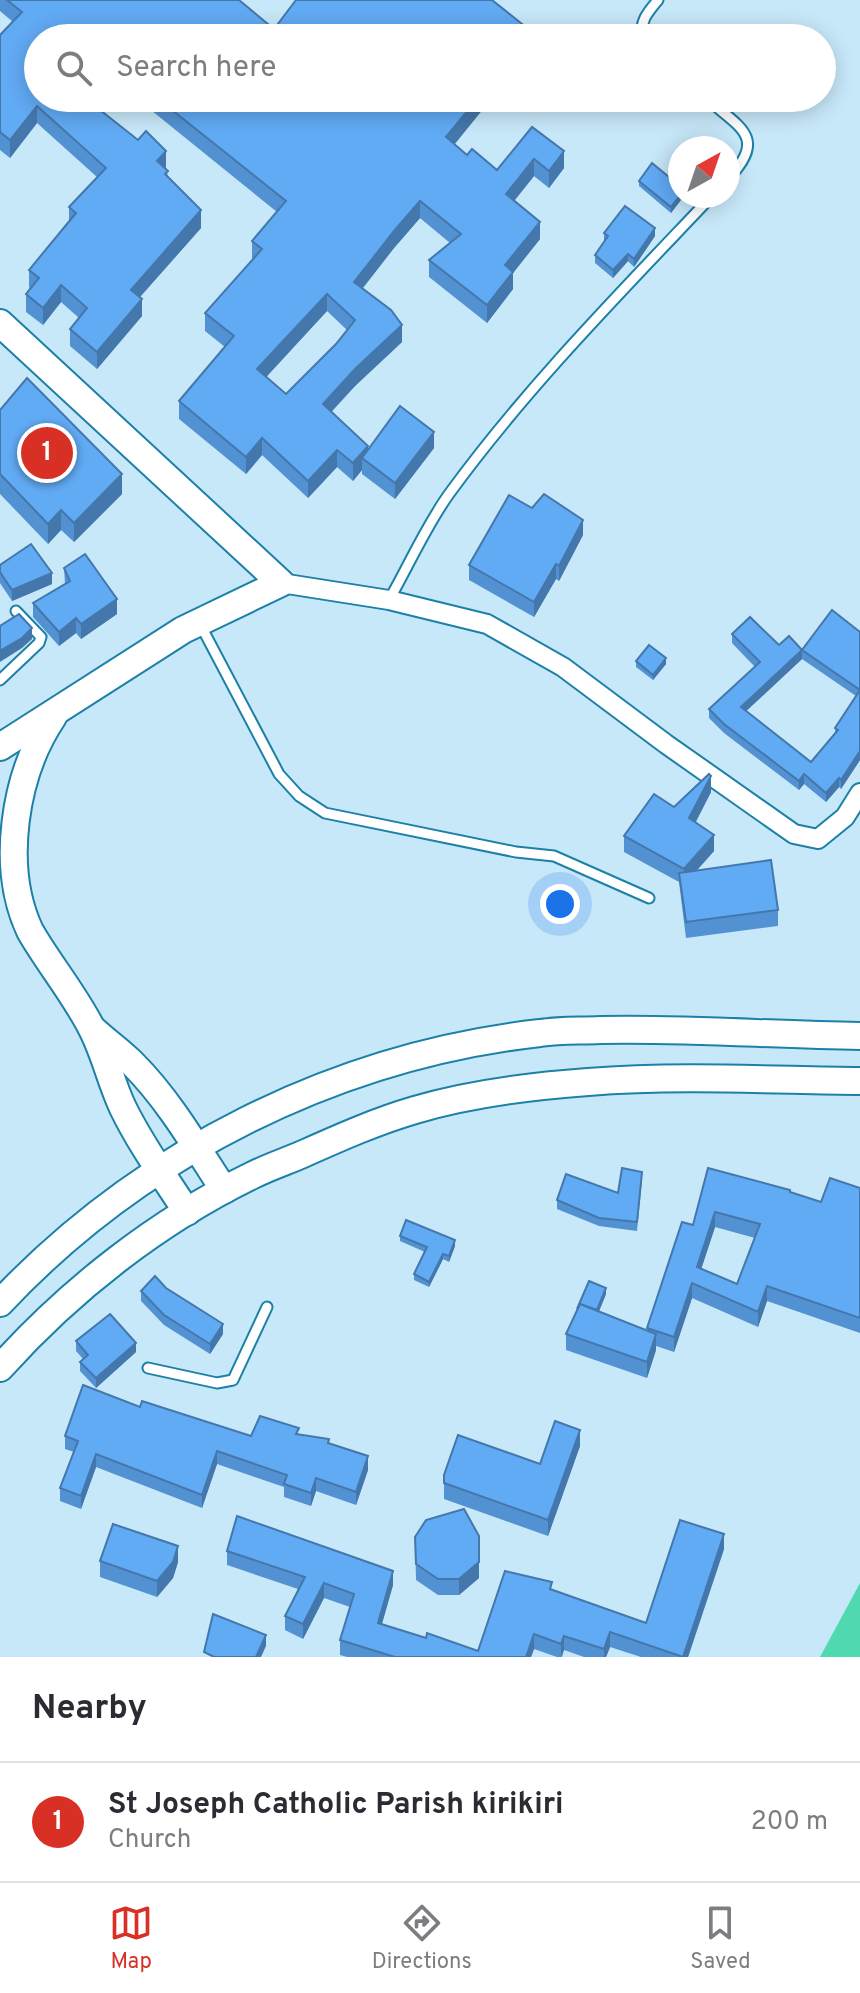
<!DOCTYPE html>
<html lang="en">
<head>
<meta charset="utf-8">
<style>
	body { margin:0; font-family:Overpass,sans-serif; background:#f7f7f7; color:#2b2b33 }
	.compass { position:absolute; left:668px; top:136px; width:72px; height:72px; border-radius:50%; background:#fff; box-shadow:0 4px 20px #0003; rotate:40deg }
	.you { position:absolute; left:560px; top:904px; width:28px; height:28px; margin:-20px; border:6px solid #fff; border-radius:50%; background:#1a73e8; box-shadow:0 0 0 12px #1a73e833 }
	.badge { display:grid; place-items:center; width:52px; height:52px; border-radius:50%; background:#d93025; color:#fff; font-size:26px; font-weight:700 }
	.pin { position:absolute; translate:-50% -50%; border:4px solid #fff; box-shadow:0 2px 8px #0006 }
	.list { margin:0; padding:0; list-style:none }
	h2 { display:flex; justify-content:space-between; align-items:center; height:104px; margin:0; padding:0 32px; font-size:34px }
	h2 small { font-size:26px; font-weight:400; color:#7c7c81 }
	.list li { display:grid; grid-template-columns:52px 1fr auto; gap:24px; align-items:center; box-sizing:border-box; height:120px; padding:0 32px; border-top:2px solid #e1e1e2 }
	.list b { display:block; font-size:30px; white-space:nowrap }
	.list p { margin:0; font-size:26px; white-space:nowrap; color:#7c7c81 }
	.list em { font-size:26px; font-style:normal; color:#7c7c81 }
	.icon { flex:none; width:44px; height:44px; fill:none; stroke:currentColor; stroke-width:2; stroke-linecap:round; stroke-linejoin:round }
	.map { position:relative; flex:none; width:860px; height:1657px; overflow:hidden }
	.search { position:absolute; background:#fff; box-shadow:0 4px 20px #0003; left:24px; right:24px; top:24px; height:88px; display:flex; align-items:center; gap:20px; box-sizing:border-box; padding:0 28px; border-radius:44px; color:#7c7c81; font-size:30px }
	.sheet { height:224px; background:#fff }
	nav { display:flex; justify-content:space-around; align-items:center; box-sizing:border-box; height:112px; border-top:2px solid #e1e1e2; background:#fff; font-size:22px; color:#7c7c81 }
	nav a { display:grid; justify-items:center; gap:4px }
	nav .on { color:#d93025 }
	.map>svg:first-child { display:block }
</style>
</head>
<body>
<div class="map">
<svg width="860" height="1657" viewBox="0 0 860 1657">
	<rect width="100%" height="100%" fill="#c7e8f9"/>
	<!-- water -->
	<polygon fill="#50d9b1" points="860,1583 860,1657 820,1657"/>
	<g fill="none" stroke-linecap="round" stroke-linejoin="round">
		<defs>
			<g id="service">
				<path d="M642 38C640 21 647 13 658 0"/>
				<path d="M706 98C740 128 768 137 728 179"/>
				<path d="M389 600C409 565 426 526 449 494 527 387 622 291 712 196"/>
				<polyline points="201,626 279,774 299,796 325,813 516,852 554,856 649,898"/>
				<polyline points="0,680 39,643 41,637 16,611"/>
				<polyline points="148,1368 217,1383 233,1380 267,1307"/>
			</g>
			<polyline id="minor" points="281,583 389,600 487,624 563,667 666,744 794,834 818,839 845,817 860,793"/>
			<g id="secondary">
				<polyline points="0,323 281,583 183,630 0,747"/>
				<path d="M53 717C14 775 0 867 30 931 49 964 75 995 92 1029 105 1054 111 1083 123 1108 141 1145 165 1178 187 1212"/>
				<path d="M95 1031C107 1042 121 1052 133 1064 169 1100 196 1147 224 1190"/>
				<path d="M0 1303C141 1153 336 1056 540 1033 560 1030 580 1031 600 1030 688 1028 773 1035 860 1036"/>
				<path d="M0 1368C70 1290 158 1221 253 1175 269 1167 287 1161 303 1154 339 1138 377 1121 415 1110 469 1094 533 1086 588 1082 679 1075 769 1080 860 1081"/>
			</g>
		</defs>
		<!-- service casing -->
		<use href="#service" stroke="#1c80a7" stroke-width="13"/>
		<!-- minor casing -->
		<use href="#minor" stroke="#1c80a7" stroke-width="22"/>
		<!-- secondary casing -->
		<use href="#secondary" stroke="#1c80a7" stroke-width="30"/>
		<!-- service -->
		<use href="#service" stroke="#fff" stroke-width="9"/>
		<!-- minor -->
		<use href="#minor" stroke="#fff" stroke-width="18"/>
		<!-- secondary -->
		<use href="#secondary" stroke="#fff" stroke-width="26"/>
	</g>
	<!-- wall -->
	<g fill="#5392d2" fill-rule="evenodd">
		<polygon points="0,0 239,0 274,29 532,38 38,38 101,98 101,105 98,108 166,168 168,177 201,228 140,297 142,316 97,369 70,346 70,329 79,318 61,302 43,325 26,312 26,294 30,288 29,287 29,270 69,222 69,207 97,177 37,123 10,158 0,150 0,35 13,22 0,11"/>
		<path d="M136 98H492L454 144 467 155 497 170 532 127 564 168 549 188 534 176 514 201 540 239 513 273V289L487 323 429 277V260L450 243 420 218 394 248 363 288 402 342 355 386 331 412 368 450 434 448 395 499 362 474V470L353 481 337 467 308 498 262 455 246 474 179 419V401L225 347 205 331V313L253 259 252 258V241L277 212ZM327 311 347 330 336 344 286 394 266 377Z"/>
		<polygon points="639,181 680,196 684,196 671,213 639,186"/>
		<polygon points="604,233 655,236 634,267 628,261 613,278 595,263 595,255 604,241"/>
		<polygon points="0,410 122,494 74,542 61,530 48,544 0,494"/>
		<polygon points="532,508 583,535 559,581 556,579 534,617 469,580 469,565"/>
		<polygon points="0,565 52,584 12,601 0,583"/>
		<polygon points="64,568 117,614 81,639 76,633 59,646 33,617 33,603 65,584"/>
		<path d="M860 632V760L841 789 839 787 826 802 804 784 799 790 724 733 709 718V709L755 667 732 643V634L802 650ZM802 659 856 696 835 728V733L811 762 746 711Z"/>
		<polygon points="636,661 666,664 653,680 636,667"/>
		<polygon points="711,792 696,822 714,851 697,870 778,910 778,926 686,938 679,882 624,852 624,836 674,807"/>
		<path d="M708 1168 821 1202 860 1188V1333L767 1301 758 1327 692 1298 674 1352 656 1346V1350L647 1378 566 1350V1334L606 1294 599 1311 647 1330 693 1225ZM715 1227 755 1238 737 1284 701 1269Z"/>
		<polygon points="642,1180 637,1231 599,1226 557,1209 557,1200 618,1193"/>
		<polygon points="400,1236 455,1246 449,1262 443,1259 429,1287 414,1280 414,1274 425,1252 400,1241"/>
		<polygon points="166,1288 223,1334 210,1354 164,1325 141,1301 141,1291"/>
		<polygon points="76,1341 136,1352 96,1388 80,1371 80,1362 83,1359 76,1351"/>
		<polygon points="140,1407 251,1436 299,1435 329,1443 368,1470 356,1505 316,1491 311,1506 284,1497 284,1487 217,1464 202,1508 96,1467 81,1509 60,1501 60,1488 74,1452 65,1449 65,1436"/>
		<polygon points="580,1446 548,1536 444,1499 444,1475 540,1464"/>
		<polygon points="415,1537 479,1578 459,1595 438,1595 416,1580"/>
		<polygon points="724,1549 688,1657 641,1657 610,1647 606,1657 584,1657 564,1650 562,1657 557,1657 534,1649 531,1657 347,1657 340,1655 340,1640 350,1607 324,1598 303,1639 285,1630 285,1616 298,1589 227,1565 227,1551 393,1585 382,1624 426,1638 478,1651 552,1590 646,1623"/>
		<polygon points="100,1561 178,1562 173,1578 157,1597 100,1577"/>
	</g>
	<!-- shaded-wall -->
	<g fill="#4477ab">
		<polygon points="93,98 101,98 101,105 90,119 90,102"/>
		<polygon points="478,98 492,98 446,155 446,137"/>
		<polygon points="37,106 37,123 10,158 10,140"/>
		<polygon points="166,151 166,168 157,161"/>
		<polygon points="564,151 564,168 549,188 549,171"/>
		<polygon points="534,159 534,176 506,211 506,194"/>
		<polygon points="680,196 684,196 671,213 671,207"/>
		<polygon points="420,201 420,218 394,248 354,299 354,282 394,231"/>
		<polygon points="201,210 201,228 131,307 131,290"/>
		<polygon points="540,222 540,239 513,273 513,289 487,323 487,305 505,265"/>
		<polygon points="655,228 655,236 634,267 634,259"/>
		<polygon points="628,254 628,261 613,278 613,270"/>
		<polygon points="61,285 61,302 43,325 43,308"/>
		<polygon points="327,294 327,311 257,387 257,369"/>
		<polygon points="142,299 142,316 97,369 97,352"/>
		<polygon points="402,325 402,342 355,386 323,421 323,404 355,369"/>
		<polygon points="434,432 434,448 395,499 395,483"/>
		<polygon points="262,438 262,455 246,474 246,457"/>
		<polygon points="368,446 368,462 362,458 362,470 353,481 353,463"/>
		<polygon points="337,450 337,467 308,498 308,481"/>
		<polygon points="122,474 122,494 74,542 74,523"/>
		<polygon points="61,510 61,530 48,544 48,524"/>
		<polygon points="583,520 583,535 559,581 559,566"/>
		<polygon points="556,564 556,579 534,617 534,602"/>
		<polygon points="52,573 52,584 12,601 12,590"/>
		<polygon points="117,599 117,614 81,639 81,624"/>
		<polygon points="76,618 76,633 59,646 59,632"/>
		<polygon points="32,628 32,639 22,648 0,662 0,651"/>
		<polygon points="802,650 802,659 741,716 741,707"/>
		<polygon points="666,658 666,664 653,680 653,675"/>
		<polygon points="860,751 860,760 841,789 841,780"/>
		<polygon points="804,774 804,784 799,790 799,781"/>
		<polygon points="711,776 711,792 689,834 689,818"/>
		<polygon points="839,778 839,787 826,802 826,793"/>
		<polygon points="714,835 714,851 684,885 684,869"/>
		<polygon points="715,1212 715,1227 697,1282 697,1267"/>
		<polygon points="455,1240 455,1246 449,1262 449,1256"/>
		<polygon points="443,1254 443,1259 429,1287 429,1282"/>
		<polygon points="692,1283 692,1298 674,1352 674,1337"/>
		<polygon points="767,1286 767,1301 758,1327 758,1312"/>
		<polygon points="606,1288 606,1294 595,1321 595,1316"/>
		<polygon points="223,1324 223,1334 210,1354 210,1344"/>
		<polygon points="656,1334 656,1350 647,1378 647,1362"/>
		<polygon points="136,1343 136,1352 96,1388 96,1378"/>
		<polygon points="580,1430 580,1446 548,1536 548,1520"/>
		<polygon points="217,1451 217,1464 202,1508 202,1495"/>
		<polygon points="96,1454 96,1467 81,1509 81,1496"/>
		<polygon points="368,1456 368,1470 356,1505 356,1492"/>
		<polygon points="316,1478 316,1491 311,1506 311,1493"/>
		<polygon points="724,1534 724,1549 688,1657 683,1657"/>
		<polygon points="178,1546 178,1562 173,1578 157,1597 157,1581"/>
		<polygon points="479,1562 479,1578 459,1595 459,1579"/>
		<polygon points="393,1571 393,1585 378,1637 378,1623"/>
		<polygon points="324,1583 324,1598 303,1639 303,1624"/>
		<polygon points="610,1632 610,1647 606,1657 604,1657 604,1649"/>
		<polygon points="534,1634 534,1649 531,1657 526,1657"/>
		<polygon points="266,1635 266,1646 261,1657 256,1657"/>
		<polygon points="564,1636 564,1650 561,1657 561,1644"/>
	</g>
	<!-- building -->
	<g fill="#61aaf4" stroke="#4477ab" stroke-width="2" fill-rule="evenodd">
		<polygon points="7,0 239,0 274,29 296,0 492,0 532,32 527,38 83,38 81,36 80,38 38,38 38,98 93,98 90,102 138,140 146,131 166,151 157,161 168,171 165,174 201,210 131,290 142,299 97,352 70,329 87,308 61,285 43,308 26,294 39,278 29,270 76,213 69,207 106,168 37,106 10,140 0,132 0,35 22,12"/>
		<path d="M157 98H478L446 137 467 155 472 149 497 170 532 127 564 151 549 171 534 159 506 194 540 222 505 265 513 272 487 305 429 260 461 234 420 201 394 231 354 282 391 310 402 325 355 369 323 404 368 446 353 463 337 450 308 481 262 438 246 457 179 401 234 336 205 313 262 249 252 241 286 201ZM327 294 355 320 336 344 286 394 257 369Z"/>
		<polygon points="652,163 680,186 680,196 671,207 639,181"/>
		<polygon points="625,206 655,228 634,259 628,254 613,270 595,255 608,236 604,233"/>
		<polygon points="27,378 122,474 74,523 61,510 48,524 0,474 0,410"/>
		<polygon points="400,406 434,432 395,483 362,458"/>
		<polygon points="544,494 583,520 559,566 556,564 534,602 469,565 509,495 532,508"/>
		<polygon points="31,544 52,573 12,590 0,572 0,565"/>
		<polygon points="85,554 117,599 81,624 76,618 59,632 33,603 70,581 64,568"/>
		<polygon points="832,610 860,632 860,751 841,780 839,778 826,793 804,774 799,781 724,724 709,709 760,662 732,634 750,617 779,645 789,636 802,650 741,707 811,762 838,730 835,728 860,690 802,650"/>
		<polygon points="19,614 32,628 22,638 0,651 0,626"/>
		<polygon points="649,645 666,658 653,675 636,661"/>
		<polygon points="709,774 711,776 689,818 714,835 684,869 624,836 654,794 674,807"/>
		<polygon points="771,860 778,910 686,922 679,873"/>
		<polygon points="622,1168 642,1172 637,1222 599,1218 557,1200 566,1174 618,1193"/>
		<path d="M708 1168 790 1190V1192L821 1202 830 1178 860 1188V1318L767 1286 758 1312 692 1283 674 1337 647 1328 682 1222 693 1225ZM715 1212 760 1224 737 1284 697 1267Z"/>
		<polygon points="406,1220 455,1240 449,1256 443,1254 429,1282 414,1274 427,1247 400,1236"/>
		<polygon points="155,1276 166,1288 223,1324 210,1344 164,1315 141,1291"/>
		<polygon points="589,1281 606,1288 597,1310 580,1304 577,1309"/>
		<polygon points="580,1304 656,1334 647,1362 566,1334"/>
		<polygon points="110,1314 136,1343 96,1378 80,1362 88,1355 76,1341"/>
		<polygon points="83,1385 140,1407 142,1401 251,1436 260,1416 299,1428 296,1434 329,1439 328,1443 368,1456 356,1492 316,1478 311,1493 284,1484 287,1475 217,1451 202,1495 96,1454 81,1496 60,1488 78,1441 65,1436"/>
		<polygon points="555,1421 580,1430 548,1520 444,1483 444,1475 458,1435 540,1464"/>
		<polygon points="464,1509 479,1536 479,1562 459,1579 438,1579 416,1564 415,1537 426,1520"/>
		<polygon points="237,1516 393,1571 378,1623 426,1638 427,1633 478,1651 505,1571 552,1582 550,1589 646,1623 680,1520 724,1534 683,1657 610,1632 604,1649 564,1636 561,1644 534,1634 526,1657 395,1657 340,1640 354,1594 324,1583 303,1624 285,1616 305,1577 227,1551"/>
		<polygon points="113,1524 178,1546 173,1562 157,1581 100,1561"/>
		<polygon points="213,1614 266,1635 256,1657 214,1657 204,1652"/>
	</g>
</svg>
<svg class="compass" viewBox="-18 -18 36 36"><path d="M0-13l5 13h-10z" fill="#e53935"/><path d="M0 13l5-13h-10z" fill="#7c7c81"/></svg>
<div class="you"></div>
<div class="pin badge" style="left:47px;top:453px">1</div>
<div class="search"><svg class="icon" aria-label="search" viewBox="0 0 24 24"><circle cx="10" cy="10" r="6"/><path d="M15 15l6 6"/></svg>Search here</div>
</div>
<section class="sheet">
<h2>Nearby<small></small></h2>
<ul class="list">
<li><span class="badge">1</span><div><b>St Joseph Catholic Parish kirikiri</b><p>Church</p></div><em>200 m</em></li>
</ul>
</section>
<nav>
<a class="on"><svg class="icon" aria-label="map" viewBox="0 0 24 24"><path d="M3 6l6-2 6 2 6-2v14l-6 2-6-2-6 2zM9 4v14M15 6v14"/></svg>Map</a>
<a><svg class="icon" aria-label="directions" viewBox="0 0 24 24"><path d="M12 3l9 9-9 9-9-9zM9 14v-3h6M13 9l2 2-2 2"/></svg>Directions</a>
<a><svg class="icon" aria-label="saved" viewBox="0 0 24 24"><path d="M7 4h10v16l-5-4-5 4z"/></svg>Saved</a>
</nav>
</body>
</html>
